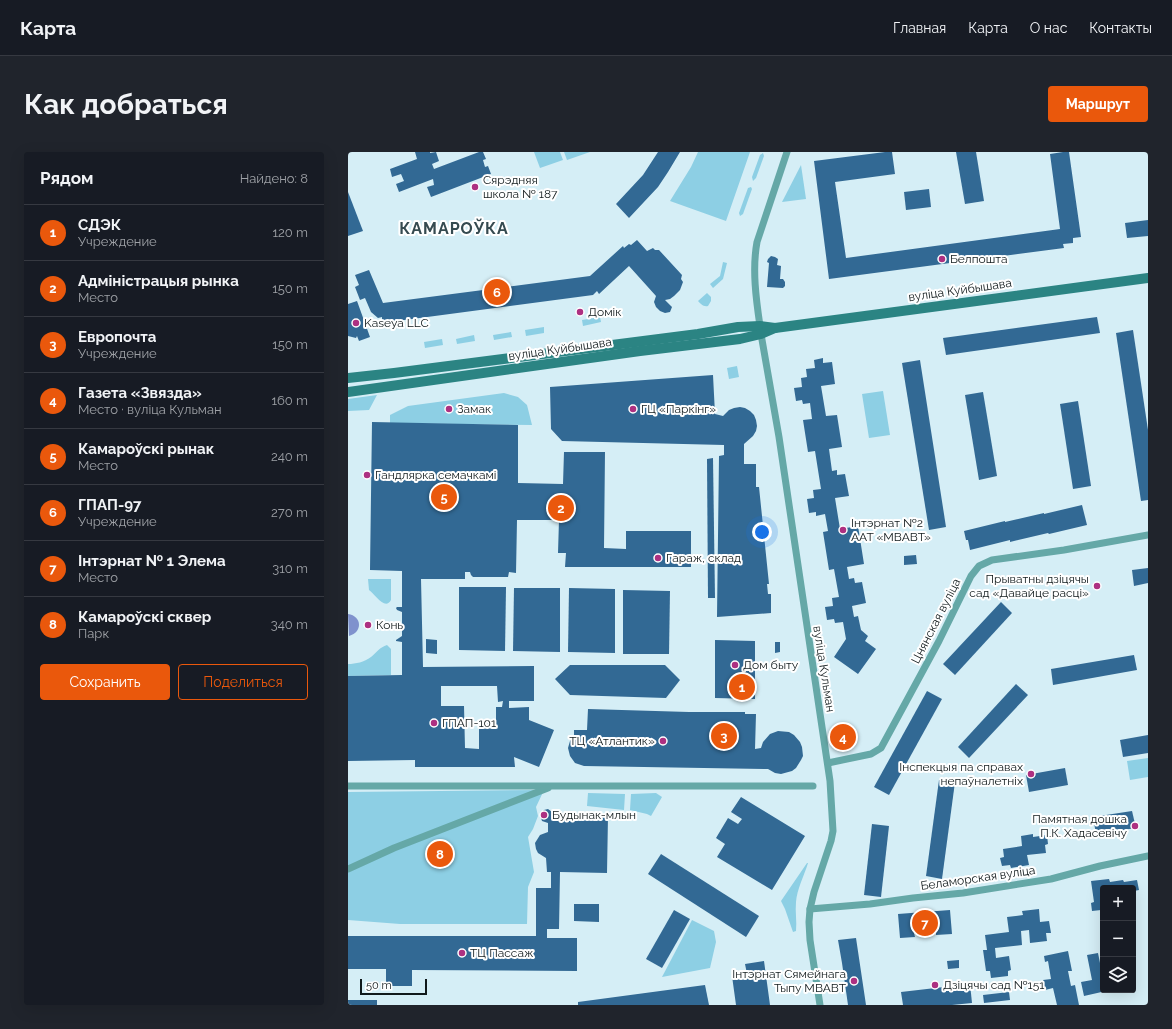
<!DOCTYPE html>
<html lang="ru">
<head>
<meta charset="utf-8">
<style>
	body { margin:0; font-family:Raleway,sans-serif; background:#20242c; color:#f1f3f6 }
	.controls { position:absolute; right:12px; bottom:12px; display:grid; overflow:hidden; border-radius:4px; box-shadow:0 4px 16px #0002 }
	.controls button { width:36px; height:36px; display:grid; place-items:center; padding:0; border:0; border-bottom:1px solid #363941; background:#171b24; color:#f1f3f6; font:20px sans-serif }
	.scale { position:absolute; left:12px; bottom:10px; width:67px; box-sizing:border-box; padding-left:4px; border:2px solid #10191b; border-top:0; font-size:11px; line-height:14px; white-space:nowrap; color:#10191b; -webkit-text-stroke:3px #fff; paint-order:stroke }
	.you { position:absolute; left:414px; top:380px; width:14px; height:14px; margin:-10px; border:3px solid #fff; border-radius:50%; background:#1a73e8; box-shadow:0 0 0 6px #1a73e833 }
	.badge { display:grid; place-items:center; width:26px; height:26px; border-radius:50%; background:#ea580c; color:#fff; font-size:13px; font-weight:700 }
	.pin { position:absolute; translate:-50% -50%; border:2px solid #fff; box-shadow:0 1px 4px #0006 }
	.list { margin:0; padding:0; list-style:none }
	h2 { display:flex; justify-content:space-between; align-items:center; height:52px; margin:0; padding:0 16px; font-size:17px }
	h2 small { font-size:13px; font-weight:400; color:#9ea1a6 }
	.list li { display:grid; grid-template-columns:26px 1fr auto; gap:12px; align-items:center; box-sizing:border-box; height:56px; padding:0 16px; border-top:1px solid #363941 }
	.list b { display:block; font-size:15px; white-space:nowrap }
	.list p { margin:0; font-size:13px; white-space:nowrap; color:#9ea1a6 }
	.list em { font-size:13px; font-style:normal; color:#9ea1a6 }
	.actions { display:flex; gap:8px; padding:12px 16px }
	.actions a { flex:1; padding:9px 0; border:1px solid #ea580c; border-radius:4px; text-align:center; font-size:14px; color:#ea580c }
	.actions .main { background:#ea580c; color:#fff }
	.icon { flex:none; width:22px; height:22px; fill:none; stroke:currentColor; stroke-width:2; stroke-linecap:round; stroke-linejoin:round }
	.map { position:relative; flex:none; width:800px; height:853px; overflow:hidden; border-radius:4px }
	header { display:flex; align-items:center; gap:24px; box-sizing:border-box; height:56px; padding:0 20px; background:#171b24; border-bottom:1px solid #363941 }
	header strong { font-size:19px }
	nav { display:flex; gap:22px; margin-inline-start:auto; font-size:14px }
	.intro { display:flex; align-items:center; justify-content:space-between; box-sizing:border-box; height:96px; padding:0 24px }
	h1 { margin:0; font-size:28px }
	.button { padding:10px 18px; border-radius:4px; background:#ea580c; color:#fff; font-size:14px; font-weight:700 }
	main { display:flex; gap:24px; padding:0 24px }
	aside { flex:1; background:#171b24; border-radius:4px; box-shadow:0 4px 16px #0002 }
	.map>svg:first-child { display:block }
</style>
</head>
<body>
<header>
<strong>Карта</strong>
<nav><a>Главная</a><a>Карта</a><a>О нас</a><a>Контакты</a></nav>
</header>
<div class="intro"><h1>Как добраться</h1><a class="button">Маршрут</a></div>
<main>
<aside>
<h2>Рядом<small>Найдено: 8</small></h2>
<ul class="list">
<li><span class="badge">1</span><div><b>СДЭК</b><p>Учреждение</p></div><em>120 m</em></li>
<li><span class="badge">2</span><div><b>Адміністрацыя рынка</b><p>Место</p></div><em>150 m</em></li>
<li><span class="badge">3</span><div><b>Европочта</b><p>Учреждение</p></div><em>150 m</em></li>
<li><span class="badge">4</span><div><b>Газета «Звязда»</b><p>Место · вуліца Кульман</p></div><em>160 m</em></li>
<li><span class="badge">5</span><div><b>Камароўскі рынак</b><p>Место</p></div><em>240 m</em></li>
<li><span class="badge">6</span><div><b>ГПАП-97</b><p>Учреждение</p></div><em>270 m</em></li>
<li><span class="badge">7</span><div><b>Інтэрнат № 1 Элема</b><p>Место</p></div><em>310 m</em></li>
<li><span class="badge">8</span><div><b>Камароўскі сквер</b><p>Парк</p></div><em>340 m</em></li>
</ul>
<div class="actions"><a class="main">Сохранить</a><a>Поделиться</a></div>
</aside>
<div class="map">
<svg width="800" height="853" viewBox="0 0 800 853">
	<rect width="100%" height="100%" fill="#d5eef6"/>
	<!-- green -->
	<g fill="#8dcfe4">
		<polygon points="186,0 212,0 215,8 192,16"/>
		<polygon points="216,0 242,0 219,8"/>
		<polygon points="350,0 402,0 378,69 322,49 343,15"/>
		<polygon points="415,1 416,4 408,26 405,29 404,25 412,3"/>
		<polygon points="453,13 458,47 434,50"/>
		<polygon points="403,35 404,37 395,62 392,64 391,61 400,36"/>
		<polygon points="375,110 379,111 375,127 365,136 362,132 372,124"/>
		<path d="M359 141 363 145V149L360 154C355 155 353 152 350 149Z"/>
		<polygon points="252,165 253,170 235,174 234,168"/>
		<polygon points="196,175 196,181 178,184 177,178"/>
		<polygon points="163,180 164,185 146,188 145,183"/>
		<polygon points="126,183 127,189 109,192 108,187"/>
		<polygon points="94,187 95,193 77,196 76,190"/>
		<polygon points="389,214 391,225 381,227 379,216"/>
		<polygon points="535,239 542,283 521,286 514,242"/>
		<polygon points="156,241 170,245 179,253 184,273 42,271 42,263 60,254"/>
		<polygon points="29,243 21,258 0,259 0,247"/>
		<path d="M20 427H43V448C37 459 27 442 21 438Z"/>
		<path d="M39 493 43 497V523L0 524V512C8 512 16 510 23 505 28 501 32 495 39 493Z"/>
		<polygon points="800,606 800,625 782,628 779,609"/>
		<polygon points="196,638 188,655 190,664 185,677 180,685 186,720 180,735 179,772 52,772 0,768 0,640"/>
		<polygon points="240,641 277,642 276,658 239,654"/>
		<polygon points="308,641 314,645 303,664 299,662 282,658 283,642"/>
		<path d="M459 711H460C456 724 449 737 448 750 447 760 449 769 448 779L445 780 437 757 433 749Z"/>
		<polygon points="344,768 366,779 368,790 362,816 314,825"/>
	</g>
	<!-- water -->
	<path fill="#7f92cd" d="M0 462C14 464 15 480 1 484Z"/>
	<!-- building -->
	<g fill="#326994" fill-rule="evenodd">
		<polygon points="67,0 82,0 82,1 88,0 91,9 84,12 86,17 131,0 135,0 138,7 135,8 137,15 140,14 143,22 83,45 79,35 86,33 85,27 51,40 48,32 56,29 53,22 44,25 42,17 69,7"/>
		<polygon points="310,0 332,0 320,20 310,35 281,66 268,52 295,23"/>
		<polygon points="537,0 544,0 547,22 487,30 498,106 712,77 702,2 715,0 721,0 733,85 725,86 725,91 715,92 716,96 481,127 466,9"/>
		<polygon points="608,0 628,0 636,49 617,52"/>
		<polygon points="581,37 583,55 558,58 556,40"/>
		<polygon points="0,40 15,79 0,84"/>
		<polygon points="800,68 800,84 779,86 777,71"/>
		<polygon points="289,88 299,99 305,96 307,98 311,98 334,123 333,127 335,130 332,138 326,144 322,147 317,148 324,155 322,160 317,161 312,159 308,155 306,150 308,144 281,114 251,142 249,139 245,143 34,171 34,165 30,166 23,160 17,146 12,148 7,135 11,133 7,123 21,118 35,151 242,124 275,94 276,96 281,92 283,93"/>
		<polygon points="423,104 427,105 430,107 429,113 433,114 432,127 435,127 437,130 437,134 435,136 419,135 421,111 419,110 420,107"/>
		<polygon points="9,149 22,185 11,189 9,184 8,186 0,184 0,152"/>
		<polygon points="749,165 752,181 598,203 595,186"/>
		<polygon points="785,178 800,278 800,348 793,349 768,181"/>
		<polygon points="475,206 475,211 484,210 487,232 473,234 478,264 489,263 494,295 481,297 484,319 489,318 489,323 497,322 501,344 487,346 492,377 510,374 516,412 499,415 501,427 506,426 507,431 514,430 518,451 504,454 506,465 510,464 513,478 520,484 517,489 528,497 510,522 486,505 498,487 495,470 487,471 486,467 479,468 477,455 485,454 484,446 491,445 486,417 481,418 475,380 480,379 477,362 468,364 468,360 461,361 459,347 466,346 465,338 473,337 467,299 460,300 455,268 464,267 462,251 455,252 454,248 448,249 446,236 454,235 453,226 459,225 458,217 467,216 466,208"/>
		<polygon points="572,208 598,375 581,378 554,211"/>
		<polygon points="365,223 367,262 375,264 381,258 386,256 392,255 397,256 402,259 406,263 408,268 409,274 408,279 405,284 396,292 396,312 408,312 408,335 411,335 421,432 419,432 420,442 423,442 423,461 369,465 371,304 376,303 376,293 214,289 203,277 202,235"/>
		<polygon points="635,240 649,324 631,328 617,243"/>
		<polygon points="730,249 743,334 725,337 712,252"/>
		<path d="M24 270 170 273V331L215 332 216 300H257L256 396 278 397V379H343V415H217L218 401H210L211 368H169L168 421 161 420 160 425H125L123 423 122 420H117V427H73L75 515 186 514V549H161V556L181 555V568L206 578 191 615 166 605 167 615H67V608L0 609V524L54 523V490L48 489V488L54 484V460L49 458 48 456 49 455H54V419L22 418ZM93 534H149L150 550 155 549 154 555H148V572L131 571V597L117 596 116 554H93Z"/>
		<polygon points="365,306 367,446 360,446 359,307"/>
		<polygon points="734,353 739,373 701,382 700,381 662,390 662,388 622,398 620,388 618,388 616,379 657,369 657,370 696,361 696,362"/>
		<polygon points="568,403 569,412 556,413 556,404"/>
		<polygon points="800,416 800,431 786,434 784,418"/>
		<polygon points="111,435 158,435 157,499 111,498"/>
		<polygon points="166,436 212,436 212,500 165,499"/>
		<polygon points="221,436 267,437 267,501 220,500"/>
		<polygon points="275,438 322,439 321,502 275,502"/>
		<polygon points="653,450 664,461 607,523 595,512"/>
		<polygon points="78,487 89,488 89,502 78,501"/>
		<polygon points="367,488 407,489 407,547 367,546"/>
		<polygon points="427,490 432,490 432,500 427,501"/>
		<polygon points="786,503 789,518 705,533 703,517"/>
		<polygon points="222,513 317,513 332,528 318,546 222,543 207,527"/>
		<polygon points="668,532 680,543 621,606 610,595"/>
		<polygon points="579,539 594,547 541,643 526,635"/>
		<polygon points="240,557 341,560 397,560 397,562 408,562 407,597 413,596 415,590 422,582 430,579 441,580 446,583 452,590 454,595 455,604 453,608 448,616 444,619 433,622 427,621 420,617 236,614 227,611 222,604 220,596 222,589 226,584 226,578 239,578"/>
		<polygon points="800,583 800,601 775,605 772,588"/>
		<polygon points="717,616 720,633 681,640 678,623"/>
		<polygon points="591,628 607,630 594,727 578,724"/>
		<polygon points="393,645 457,684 424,738 369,705 377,692 368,686 380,666 390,672 394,667 383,660"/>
		<polygon points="200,657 204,660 260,664 259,721 212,720 211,777 199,777 199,786 229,786 229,819 64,818 64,834 38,834 38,817 0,817 0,784 188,784 188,736 203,736 203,720 199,720 198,706 190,701 188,697 187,691 192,683 200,680 200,671 194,669 192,662 196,658"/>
		<polygon points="784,659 788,676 748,682 745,665"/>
		<polygon points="524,672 541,674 533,745 516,743"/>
		<polygon points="685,682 685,685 699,683 700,692 697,693 698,701 679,703 681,713 663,716 662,713 654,714 652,706 656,705 655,697 674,694 673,684"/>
		<polygon points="313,702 411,764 398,785 300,722"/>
		<polygon points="761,727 762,730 775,728 776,730 789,728 791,738 786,739 788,746 785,747 785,736 755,736 755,761 754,761 753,758 744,759 743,751 746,750 743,729"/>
		<polygon points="226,752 251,752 251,770 226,769"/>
		<polygon points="691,757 692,770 701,769 703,781 698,781 699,789 682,791 681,778 673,779 674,793 647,796 648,806 661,804 663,818 660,819 660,824 643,826 642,819 638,819 635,798 639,798 637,783 661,780 659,765 675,763 674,759"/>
		<polygon points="326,758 342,767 314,816 298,807"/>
		<polygon points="602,758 604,782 588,783 588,780 566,781 567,785 552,786 550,762"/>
		<polygon points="508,786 518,853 500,853 494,811 490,788"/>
		<polygon points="720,799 724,819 720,819 723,834 727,833 731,853 709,853 705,836 697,838 695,828 703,827 700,809 697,810 696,804"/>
		<polygon points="750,801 755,826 755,838 757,838 758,839 736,844 733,830 744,828 739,803"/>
		<polygon points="611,808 611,816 600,817 599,809"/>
		<polygon points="416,809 422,853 388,853 384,824 399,822 397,812"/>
		<polygon points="622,832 624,851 604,853 555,853 553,840"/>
		<polygon points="357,833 361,853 230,853 230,850"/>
		<polygon points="661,840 662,848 636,851 635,843"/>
		<rect x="0" y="848" width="29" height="5"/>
	</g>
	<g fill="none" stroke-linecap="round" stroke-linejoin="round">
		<!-- street -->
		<g stroke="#65a8a7" stroke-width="7">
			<path d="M412 174C408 147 404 117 409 90L439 0"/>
			<polyline points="413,182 431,285 482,629 485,679 483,689 466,740 462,757 461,770 462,788 472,853"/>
			<polyline points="480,611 523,602 533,596 591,489 623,424 631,414 644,408 716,398 800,383"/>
			<polyline points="0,634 465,634"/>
			<polyline points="0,717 46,696 200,636"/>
			<polyline points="462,757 522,752 565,746 615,741 703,727 752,714 800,704"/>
		</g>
		<!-- secondary -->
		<g stroke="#2b8483" stroke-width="10">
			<polyline points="0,226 46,221 350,182 390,175 412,174 427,176"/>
			<polyline points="0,240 292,199 392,187 413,182 427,176 800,126"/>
		</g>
	</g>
	<!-- markers -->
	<g fill="#ad3081" stroke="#fff" stroke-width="1.5">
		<circle cx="127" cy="35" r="4"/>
		<circle cx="594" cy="107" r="4"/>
		<circle cx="232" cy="160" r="4"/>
		<circle cx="8" cy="171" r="4"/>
		<circle cx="101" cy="257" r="4"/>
		<circle cx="285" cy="257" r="4"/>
		<circle cx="19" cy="323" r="4"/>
		<circle cx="495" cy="378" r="4"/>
		<circle cx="310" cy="406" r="4"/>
		<circle cx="749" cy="434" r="4"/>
		<circle cx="20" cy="473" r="4"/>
		<circle cx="387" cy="513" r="4"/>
		<circle cx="86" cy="571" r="4"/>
		<circle cx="315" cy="589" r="4"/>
		<circle cx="683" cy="622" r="4"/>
		<circle cx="196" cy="663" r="4"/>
		<circle cx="787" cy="674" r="4"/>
		<circle cx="114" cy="801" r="4"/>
		<circle cx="506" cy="829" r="4"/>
		<circle cx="587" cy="833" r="4"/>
	</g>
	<g text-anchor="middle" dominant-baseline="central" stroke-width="4" stroke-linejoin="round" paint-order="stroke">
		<!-- poi labels -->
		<g font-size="12" fill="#10191b" stroke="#fff" text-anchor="start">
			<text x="135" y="28">Сярэдняя<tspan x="135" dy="14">школа № 187</tspan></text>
			<text x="602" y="107">Белпошта</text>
			<text x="240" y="160">Домік</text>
			<text x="16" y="171">Kaseya LLC</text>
			<text x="109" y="257">Замак</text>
			<text x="293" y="257">ГЦ «Паркінг»</text>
			<text x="27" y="323">Гандлярка семачкамі</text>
			<text x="503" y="371">Інтэрнат №2<tspan x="503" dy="14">ААТ «МВАВТ»</tspan></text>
			<text x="318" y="406">Гараж, склад</text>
			<text x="741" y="427" text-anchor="end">Прыватны дзіцячы<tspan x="741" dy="14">сад «Давайце расці»</tspan></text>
			<text x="28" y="473">Конь</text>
			<text x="395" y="513">Дом быту</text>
			<text x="94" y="571">ГПАП-101</text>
			<text x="307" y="589" text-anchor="end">ТЦ «Атлантик»</text>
			<text x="675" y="615" text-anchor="end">Інспекцыя па справах<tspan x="675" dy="14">непаўналетніх</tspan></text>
			<text x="204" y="663">Будынак-млын</text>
			<text x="779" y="667" text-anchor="end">Памятная дошка<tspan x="779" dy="14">П.К. Хадасевічу</tspan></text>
			<text x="122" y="801">ТЦ Пассаж</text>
			<text x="498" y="822" text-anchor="end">Інтэрнат Сямейнага<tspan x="498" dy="14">Тыпу МВАВТ</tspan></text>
			<text x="595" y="833">Дзіцячы сад №151</text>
		</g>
		<!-- street labels -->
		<g font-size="12" fill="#10191b" stroke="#fff">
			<text transform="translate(612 138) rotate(-8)">вуліца Куйбышава</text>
			<text transform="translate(212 197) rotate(-8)">вуліца Куйбышава</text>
			<text transform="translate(588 469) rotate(-63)">Цнянская вуліца</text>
			<text transform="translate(476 517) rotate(81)">вуліца Кульман</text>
			<text transform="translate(630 726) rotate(-8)">Беламорская вуліца</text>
		</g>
		<!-- district labels -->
		<g font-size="16" font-weight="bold" letter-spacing="1" fill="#354a50" stroke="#fff">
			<text x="106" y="76">КАМАРОЎКА</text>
		</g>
	</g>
</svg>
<div class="controls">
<button>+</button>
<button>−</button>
<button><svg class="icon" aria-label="layers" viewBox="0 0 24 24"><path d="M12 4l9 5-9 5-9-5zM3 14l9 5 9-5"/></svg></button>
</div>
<div class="scale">50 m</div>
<div class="you"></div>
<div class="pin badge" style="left:394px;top:535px">1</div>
<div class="pin badge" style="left:213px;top:356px">2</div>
<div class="pin badge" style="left:376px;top:584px">3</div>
<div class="pin badge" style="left:495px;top:585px">4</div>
<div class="pin badge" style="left:96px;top:345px">5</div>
<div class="pin badge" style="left:149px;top:140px">6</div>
<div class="pin badge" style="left:577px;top:771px">7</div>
<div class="pin badge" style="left:92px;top:702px">8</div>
</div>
</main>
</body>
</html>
